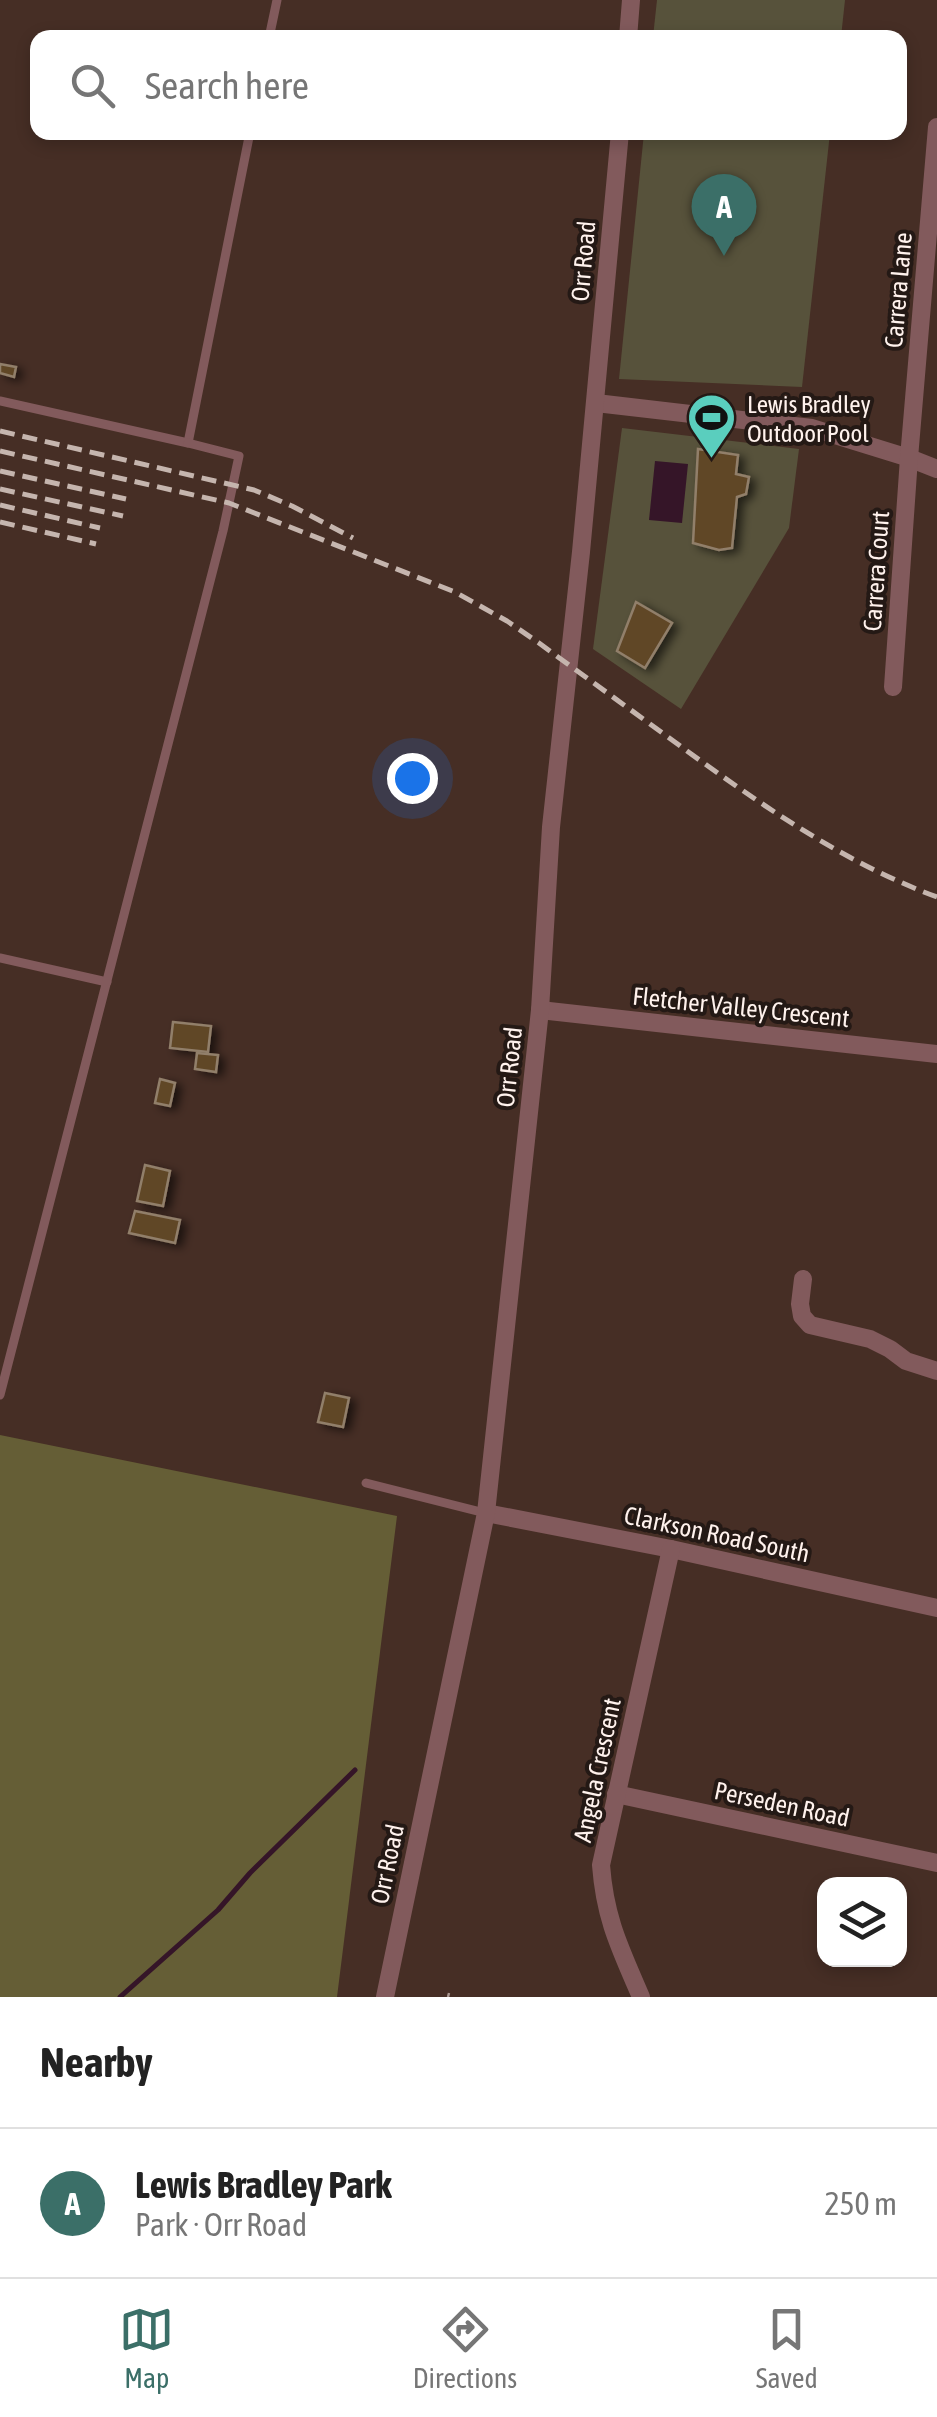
<!DOCTYPE html>
<html lang="en">
<head>
<meta charset="utf-8">
<style>
	body { margin:0; font-family:"Asap Condensed",sans-serif; background:#f2f2f2; color:#222 }
	.controls { position:absolute; right:30px; bottom:30px; display:grid; overflow:hidden; border-radius:20px; box-shadow:0 5px 15px #0003 }
	.controls button { width:90px; height:90px; display:grid; place-items:center; padding:0; border:0; border-bottom:2px solid #e0e0e0; background:#fff; color:#222; font:50px sans-serif }
	.you { position:absolute; left:412px; top:778px; width:35px; height:35px; margin:-25px; border:8px solid #fff; border-radius:50%; background:#1a73e8; box-shadow:0 0 0 15px #1a73e833 }
	.badge { display:grid; place-items:center; width:65px; height:65px; border-radius:50%; background:#3b6f68; color:#fff; font-size:32px; font-weight:700 }
	.pin { position:absolute; translate:-50% -82px; filter:drop-shadow(0 2px 5px #0008) }
	.pin::after { content:''; position:absolute; top:52px; width:35px; height:30px; background:inherit; clip-path:polygon(0 0,100% 0,50% 100%) }
	.list { margin:0; padding:0; list-style:none }
	h2 { display:flex; justify-content:space-between; align-items:center; height:130px; margin:0; padding:0 40px; font-size:42px }
	h2 small { font-size:32px; font-weight:400; color:#767676 }
	.list li { display:grid; grid-template-columns:65px 1fr auto; gap:30px; align-items:center; box-sizing:border-box; height:150px; padding:0 40px; border-top:2px solid #e0e0e0 }
	.list b { display:block; font-size:38px; white-space:nowrap }
	.list p { margin:0; font-size:32px; white-space:nowrap; color:#767676 }
	.list em { font-size:32px; font-style:normal; color:#767676 }
	.icon { flex:none; width:55px; height:55px; fill:none; stroke:currentColor; stroke-width:2; stroke-linecap:round; stroke-linejoin:round }
	.map { position:relative; flex:none; width:937px; height:1997px; overflow:hidden }
	.search { position:absolute; background:#fff; box-shadow:0 5px 15px #0003; left:30px; right:30px; top:30px; height:110px; display:flex; align-items:center; gap:25px; box-sizing:border-box; padding:0 35px; border-radius:20px; color:#767676; font-size:38px }
	.sheet { height:280px; background:#fff }
	nav { display:flex; justify-content:space-around; align-items:center; box-sizing:border-box; height:140px; border-top:2px solid #e0e0e0; background:#fff; font-size:28px; color:#767676 }
	nav a { display:grid; justify-items:center; gap:5px }
	nav .on { color:#3b6f68 }
	.map>svg:first-child { display:block }
</style>
</head>
<body>
<div class="map">
<svg width="937" height="1997" viewBox="0 0 937 1997">
	<defs>
		<filter id="shadow"><feDropShadow dx="6" dy="3.5" stdDeviation="5" flood-color="#0009"/></filter>
	</defs>
	<rect width="100%" height="100%" fill="#462e25"/>
	<!-- green -->
	<g fill="#57523b">
		<polygon points="657,0 845,0 841,37 653,37"/>
		<polygon points="644,133 830,133 802,387 619,379"/>
		<polygon points="622,428 799,449 789,528 681,709 593,649"/>
	</g>
	<!-- forest -->
	<polygon fill="#655e36" points="0,1435 397,1516 337,1997 0,1997"/>
	<!-- water -->
	<polygon fill="#351528" points="655,461 688,464 682,523 649,520"/>
	<g fill="none" stroke-linecap="round" stroke-linejoin="round">
		<!-- stream -->
		<polyline stroke="#351528" stroke-width="5" points="120,1997 218,1910 250,1873 355,1770"/>
	</g>
	<!-- building -->
	<g fill="#614728" stroke="#917f6a" stroke-width="2.5" filter="url(#shadow)">
		<polygon points="0,364 16,367 14,377 0,373"/>
		<polygon points="698,449 738,455 736,474 749,477 746,494 737,497 732,548 719,550 693,543"/>
		<polygon points="636,602 672,623 645,668 617,651"/>
		<polygon points="173,1022 211,1026 208,1052 170,1048"/>
		<polygon points="197,1053 218,1055 216,1072 195,1069"/>
		<polygon points="160,1079 175,1083 170,1106 155,1103"/>
		<polygon points="145,1165 170,1171 163,1206 137,1201"/>
		<polygon points="135,1211 180,1220 175,1243 129,1233"/>
		<polygon points="325,1393 349,1398 343,1427 318,1422"/>
	</g>
	<g fill="none" stroke-linecap="round" stroke-linejoin="round">
		<!-- path -->
		<polyline stroke="#aa9791" stroke-width="2.5" stroke-dasharray="5 5" stroke-linecap="butt" points="448,1997 449,1993"/>
		<!-- lane -->
		<g stroke="#825a5c" stroke-width="9">
			<polyline points="269,38 277,0"/>
			<polyline points="0,401 188,443 250,132"/>
			<polyline points="0,958 107,982"/>
			<polyline points="0,1395 223,531 239,456 188,443"/>
			<polyline points="366,1483 485,1513"/>
		</g>
		<!-- street -->
		<g stroke="#825a5c" stroke-width="18">
			<polyline points="628,38 631,0"/>
			<polyline points="596,403 812,428 909,458 937,469"/>
			<polyline points="893,687 909,458 937,127"/>
			<polyline points="540,1010 937,1054"/>
			<polyline points="803,1279 800,1304 802,1316 810,1325 870,1339 890,1349 906,1361 937,1371"/>
			<polyline points="486,1513 671,1549 937,1608"/>
			<polyline points="616,1794 937,1863"/>
			<polyline points="385,1997 486,1513 540,1010 551,827 581,552 620,132"/>
			<path d="M641 1997C620 1948 605 1919 601 1865L671 1549"/>
		</g>
		<!-- rail -->
		<g stroke="#c5b5ae" stroke-width="5" stroke-dasharray="15 8" stroke-linecap="butt">
			<polyline points="0,431 254,490 292,506 353,538"/>
			<path d="M0 451 229 503 455 592 507 621 539 643C588 679 638 715 687 751 766 808 845 863 937 897"/>
			<polyline points="0,471 126,499"/>
			<polyline points="0,489 123,516"/>
			<polyline points="0,505 100,528"/>
			<polyline points="0,522 96,544"/>
		</g>
	</g>
	<!-- icons -->
	<defs>
		<symbol id="stadium-pin" viewBox="-11 -11 22 30"><path d="M0 17L-7.5 6A9.5 9.5 0 1 1 7.5 6Z" fill="#5acebe" stroke="#241915"/><path d="M0-5a6.5 5 0 1 0 0 10a6.5 5 0 1 0 0-10ZM-3.5-1.8h7v3.6h-7Z" fill="#111"/></symbol>
	</defs>
	<g fill-rule="evenodd">
		<use href="#stadium-pin" x="684" y="390" width="55" height="75"/>
	</g>
	<g text-anchor="middle" dominant-baseline="central" stroke-width="8" stroke-linejoin="round" paint-order="stroke">
		<!-- street labels -->
		<g font-size="25" fill="#fff2ed" stroke="#241915">
			<text transform="translate(583 261) rotate(-85)">Orr Road</text>
			<text transform="translate(898 290) rotate(-85)">Carrera Lane</text>
			<text transform="translate(876 571) rotate(-86)">Carrera Court</text>
			<text transform="translate(741 1007) rotate(6)">Fletcher Valley Crescent</text>
			<text transform="translate(509 1067) rotate(-84)">Orr Road</text>
			<text transform="translate(717 1534) rotate(12)">Clarkson Road South</text>
			<text transform="translate(597 1770) rotate(-78)">Angela Crescent</text>
			<text transform="translate(782 1804) rotate(12)">Perseden Road</text>
			<text transform="translate(387 1864) rotate(-78)">Orr Road</text>
		</g>
		<!-- poi labels -->
		<g font-size="25" fill="#fff2ed" stroke="#241915" text-anchor="start">
			<text x="747" y="404">Lewis Bradley<tspan x="747" dy="29">Outdoor Pool</tspan></text>
		</g>
	</g>
</svg>
<div class="controls">
<button><svg class="icon" aria-label="layers" viewBox="0 0 24 24"><path d="M12 4l9 5-9 5-9-5zM3 14l9 5 9-5"/></svg></button>
</div>
<div class="you"></div>
<div class="pin badge" style="left:724px;top:256px">A</div>
<div class="search"><svg class="icon" aria-label="search" viewBox="0 0 24 24"><circle cx="10" cy="10" r="6"/><path d="M15 15l6 6"/></svg>Search here</div>
</div>
<section class="sheet">
<h2>Nearby<small></small></h2>
<ul class="list">
<li><span class="badge">A</span><div><b>Lewis Bradley Park</b><p>Park · Orr Road</p></div><em>250 m</em></li>
</ul>
</section>
<nav>
<a class="on"><svg class="icon" aria-label="map" viewBox="0 0 24 24"><path d="M3 6l6-2 6 2 6-2v14l-6 2-6-2-6 2zM9 4v14M15 6v14"/></svg>Map</a>
<a><svg class="icon" aria-label="directions" viewBox="0 0 24 24"><path d="M12 3l9 9-9 9-9-9zM9 14v-3h6M13 9l2 2-2 2"/></svg>Directions</a>
<a><svg class="icon" aria-label="saved" viewBox="0 0 24 24"><path d="M7 4h10v16l-5-4-5 4z"/></svg>Saved</a>
</nav>
</body>
</html>
